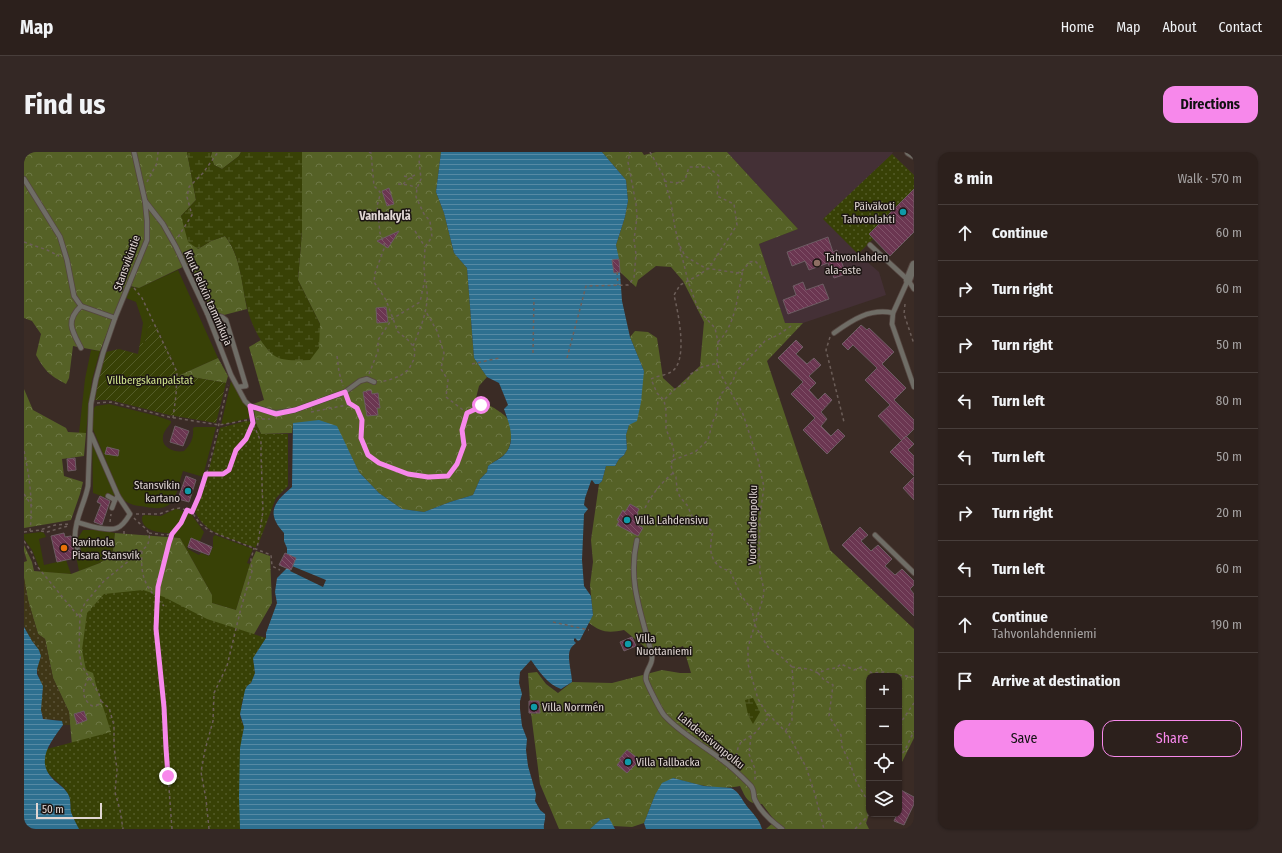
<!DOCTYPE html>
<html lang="en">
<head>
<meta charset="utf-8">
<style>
	body { margin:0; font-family:"Fira Sans Condensed",sans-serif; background:#342825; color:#f1f3f6 }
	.controls { position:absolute; right:12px; bottom:12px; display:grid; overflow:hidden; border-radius:8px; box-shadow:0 1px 3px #0004 }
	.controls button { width:36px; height:36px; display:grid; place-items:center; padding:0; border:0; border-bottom:1px solid #483e3b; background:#2c201c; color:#f1f3f6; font:20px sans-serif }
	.scale { position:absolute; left:12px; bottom:10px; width:66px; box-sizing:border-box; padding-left:4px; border:2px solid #e0d6d3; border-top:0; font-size:11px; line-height:14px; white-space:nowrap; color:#e0d6d3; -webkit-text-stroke:3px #1c1513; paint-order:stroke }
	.stop { position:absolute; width:12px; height:12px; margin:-9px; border:3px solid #f788eb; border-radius:50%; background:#fff }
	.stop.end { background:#f788eb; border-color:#fff; box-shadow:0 1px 4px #0008 }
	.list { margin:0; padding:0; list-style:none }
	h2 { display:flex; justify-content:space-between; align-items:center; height:52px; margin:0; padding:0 16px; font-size:17px }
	h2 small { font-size:13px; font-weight:400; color:#a6a3a3 }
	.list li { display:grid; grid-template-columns:26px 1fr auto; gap:12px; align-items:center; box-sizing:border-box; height:56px; padding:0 16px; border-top:1px solid #483e3b }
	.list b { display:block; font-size:15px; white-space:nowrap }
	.list p { margin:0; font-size:13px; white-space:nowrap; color:#a6a3a3 }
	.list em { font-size:13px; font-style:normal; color:#a6a3a3 }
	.actions { display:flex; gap:8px; padding:12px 16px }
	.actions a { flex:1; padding:9px 0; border:1px solid #f788eb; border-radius:12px; text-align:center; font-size:14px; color:#f788eb }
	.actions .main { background:#f788eb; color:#111 }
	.icon { flex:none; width:22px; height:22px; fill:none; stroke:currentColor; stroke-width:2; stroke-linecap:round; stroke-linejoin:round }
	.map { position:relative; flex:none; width:890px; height:677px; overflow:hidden; border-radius:12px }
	header { display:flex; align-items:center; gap:24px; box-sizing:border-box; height:56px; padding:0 20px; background:#2c201c; border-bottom:1px solid #483e3b }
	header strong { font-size:19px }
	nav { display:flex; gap:22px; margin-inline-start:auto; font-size:14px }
	.intro { display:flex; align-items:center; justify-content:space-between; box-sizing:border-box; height:96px; padding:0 24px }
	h1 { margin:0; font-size:28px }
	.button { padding:10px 18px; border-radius:12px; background:#f788eb; color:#111; font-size:14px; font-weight:700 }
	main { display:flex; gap:24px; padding:0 24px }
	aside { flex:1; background:#2c201c; border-radius:12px; box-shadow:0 1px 3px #0004 }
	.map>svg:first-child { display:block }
</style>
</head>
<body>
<header>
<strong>Map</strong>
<nav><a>Home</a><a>Map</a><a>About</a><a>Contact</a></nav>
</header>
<div class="intro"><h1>Find us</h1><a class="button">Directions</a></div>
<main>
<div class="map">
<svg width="890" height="677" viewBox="0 0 890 677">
	<defs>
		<pattern id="forest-crowns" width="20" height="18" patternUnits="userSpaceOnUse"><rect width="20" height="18" fill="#556126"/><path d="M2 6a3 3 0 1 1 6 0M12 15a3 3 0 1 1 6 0" fill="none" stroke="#6d7745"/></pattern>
		<pattern id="wetland-marsh" width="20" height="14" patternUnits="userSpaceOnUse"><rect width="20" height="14" fill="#384106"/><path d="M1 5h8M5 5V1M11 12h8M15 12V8" fill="none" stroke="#545c29"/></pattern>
		<pattern id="sand-dots" width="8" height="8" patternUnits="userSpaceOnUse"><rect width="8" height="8" fill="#3f3616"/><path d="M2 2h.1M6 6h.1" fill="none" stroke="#5a5237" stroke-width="1.8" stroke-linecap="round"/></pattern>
		<pattern id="park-dots" width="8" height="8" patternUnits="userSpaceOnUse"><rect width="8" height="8" fill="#384106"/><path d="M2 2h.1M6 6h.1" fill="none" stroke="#545c29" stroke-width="1.8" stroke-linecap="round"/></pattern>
		<pattern id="garden-furrows" width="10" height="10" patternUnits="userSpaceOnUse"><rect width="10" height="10" fill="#384106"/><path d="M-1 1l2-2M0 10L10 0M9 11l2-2" fill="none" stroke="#545c29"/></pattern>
		<pattern id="water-rules" width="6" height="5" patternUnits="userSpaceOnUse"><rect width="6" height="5" fill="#2e7090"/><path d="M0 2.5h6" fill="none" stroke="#568aa4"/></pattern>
		<pattern id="building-back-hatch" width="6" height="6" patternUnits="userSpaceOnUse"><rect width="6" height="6" fill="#6b3651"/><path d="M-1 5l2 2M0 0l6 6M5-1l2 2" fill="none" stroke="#805269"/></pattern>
	</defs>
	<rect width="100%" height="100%" fill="#3a2b25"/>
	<!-- education -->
	<polygon fill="#443036" points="703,0 869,0 868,2 890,23 866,103 849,87 834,102 855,120 862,143 779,171 761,172 735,92 774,77"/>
	<!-- grass -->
	<g fill="#384106">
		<polygon points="154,118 194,206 156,223 132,173 123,179 121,191 116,191 119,171 112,150 102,146 106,135 115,136"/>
		<polygon points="67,198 76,199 68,228 62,281 55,281 61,227"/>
		<polygon points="207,229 221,252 226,256 226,266 197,273"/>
		<path d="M85 252 133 264 147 269V271C144 275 139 280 139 285 137 296 152 301 160 299 167 292 170 286 169 276L171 275H192L179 324H176L159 319C151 343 153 361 122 355 111 353 108 354 98 347L68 275 70 256 72 254Z"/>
		<polygon points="68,285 91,342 89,348 69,341"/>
		<path d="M151 357H154L160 360 156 370 147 381C136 381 117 379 118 365L120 363 137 364Z"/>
		<polygon points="164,361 167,362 180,380 176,389 167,386 163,395 164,397 175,403 177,401 185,404 189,395 189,385 191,383 229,397 223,411 226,412 212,458 188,451 188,443 156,386 149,385"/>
		<path d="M59 378H74L91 381C90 386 90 392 89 397 86 410 65 415 55 419L52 404 58 403 54 386Z"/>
		<polygon points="17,380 20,381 22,385 15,387 20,413 42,408 47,422 17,420 8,398 0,387 0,382"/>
	</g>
	<!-- forest -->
	<g fill="url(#forest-crowns)">
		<path d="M0 0H163L172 48 157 64 174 97 187 89 201 84C217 104 218 133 223 157L200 163 187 158 165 112 115 136 102 133 76 199 49 194 45 226 42 232C25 223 21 219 12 203L17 182 8 169 0 166Z"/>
		<polygon points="188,0 217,0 215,4 198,17 190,13 187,4"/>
		<path d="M278 0H417L412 40 420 61 430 101 443 116 450 206 463 225 455 234 452 246C457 251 467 253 473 258 476 260 481 263 483 266 489 275 489 295 480 303 475 307 469 310 464 314L463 320 456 327 449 343 426 350 400 360 378 357 355 341 335 320 312 274 269 271 268 281 237 282 232 271 229 252 240 248 225 195 237 188 245 199 296 172 274 128 278 79Z"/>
		<path d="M578 0H618L620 3 632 0H703L774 77 735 92 761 171H779L743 209 806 398 890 477V586L875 616V524H845V662L842 671 845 677H742L751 669 738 652C723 652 722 646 716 634 693 639 671 632 649 626L631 643 620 671 608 675 589 674 584 666 576 668 566 677H535L516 632 507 561 512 562V561H516L515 549H506L504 521 513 520 522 532 534 541 548 530 588 531 638 518 656 521H667L659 494 632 504 600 478C585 481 577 481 564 470L569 463 566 433 569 410 567 388 575 332 578 329 582 314H591L595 307 600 303 603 297 602 283 620 219 606 185 611 179 624 180 633 186 639 226 651 237 676 214 680 170 659 129 647 115 632 114 614 128 612 135 596 120 592 93 601 65 604 49 602 28Z"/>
		<polygon points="194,206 204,224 202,231 156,223"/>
		<polygon points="0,237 9,258 42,276 44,280 62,281 60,304 38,307 40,324 59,330 56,342 47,368 0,376"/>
		<polygon points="91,381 156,386 188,443 188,451 212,458 226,412 232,399 246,404 248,451 211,515 54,659 45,560 29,526 21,487 14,482 4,448 0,426 0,410 3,409 0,399 0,393 8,410 10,419 47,422 76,411 83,406 89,399"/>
	</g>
	<!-- wetland -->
	<g fill="url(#wetland-marsh)">
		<path d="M163 0H188L187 4 190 13 198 17 215 4 217 0H278V79L274 128 296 172 295 196 286 208C277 208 266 209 258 207 241 204 226 170 223 155 217 131 217 104 201 84L187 89 174 97 164 90 157 64 172 48Z"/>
		<polygon points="729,546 736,560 729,572 724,563 721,548"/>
	</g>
	<!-- sand -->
	<polygon fill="url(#sand-dots)" points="0,426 4,448 14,482 21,487 29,526 45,560 46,573 39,573 39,571 35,568 20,567 17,558 17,547 19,540 13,517 16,504 15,498 8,489 0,474"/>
	<!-- park -->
	<g fill="url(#park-dots)">
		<polygon points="868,2 890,23 890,41 845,82 849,87 834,102 799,67"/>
		<path d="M222 269 232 271 237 282H264V334L252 346 234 393H232V396C211 388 179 382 171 359L178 343 196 276Z"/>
		<path d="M119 438 140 445 183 467 242 486 229 506 231 521 227 531 223 534 218 550 216 565 220 575 218 587 216 677H55C52 671 49 666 47 660 46 655 47 649 45 644 39 627 11 624 23 597L87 580 72 533 69 521 62 518 58 498 63 461 80 442Z"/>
	</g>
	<!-- garden -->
	<path fill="url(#garden-furrows)" d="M127 173H132L156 223 202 231 192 271 145 263 86 248H71L74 226 82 200 95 197 114 202 116 191H121C122 185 122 176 127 173Z"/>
	<!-- water -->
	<g fill="url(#water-rules)">
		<path d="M417 0H578L602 28 604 49 601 65 592 93 595 107 598 149 606 185 620 219 617 250 613 269 605 273 602 283 603 297 600 303 595 307 591 314H582L578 329 575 332H571L568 328 567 329 561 346 560 353 564 357 560 362 558 408 560 434 567 444 569 463 556 488 554 489 551 486 550 487V489L552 491C550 493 548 494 547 496 542 503 548 521 548 530L537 537C523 532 515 519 507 508L496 520 495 531 498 542 496 549V557L498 574 503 587 502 598 504 614 512 642 511 649 516 658 521 662C522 668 519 672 520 677H216L215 645 216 596 220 575 216 562 221 538 223 534 227 531 231 521 229 506 242 486V481L253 451 251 440 253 426 263 416V396L260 389V381C242 361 249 351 268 335L269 271 295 268 313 274 335 320 355 341 378 357 400 360 426 350 449 343 456 327 463 320 464 314C469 310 476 307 480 303 493 290 485 271 480 257L484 253 475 231 463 225 450 206 443 116 430 101 420 61 412 40Z"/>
		<path d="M0 470V475L8 489 15 498 17 504 13 517V522L19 534 17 558 19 567 38 569 39 573C28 588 11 608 28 626 33 632 42 636 45 644 47 649 46 655 47 660 49 666 52 671 55 677H0Z"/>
		<path d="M649 626 680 634 707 636C715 640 717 646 722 653 728 661 735 666 738 677H622L620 671 631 643 638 631Z"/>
		<polygon points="585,666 591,677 566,677 576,668"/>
	</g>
	<!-- pier -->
	<polygon fill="#3a2b25" points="268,414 302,428 299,435 266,419"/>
	<!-- building -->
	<g fill="url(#building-back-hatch)" stroke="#6d5c63">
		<polygon points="365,36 370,52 363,54 358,39"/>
		<polygon points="890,37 890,80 866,104 845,82"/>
		<polygon points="375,79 364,96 353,89"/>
		<polygon points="804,85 809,100 813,98 822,122 810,126 804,111 785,118 781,109 768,114 763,100"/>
		<polygon points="595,107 596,120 590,121 588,108"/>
		<polygon points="779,130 782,138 799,132 805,147 764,162 759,148 772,143 769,134"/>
		<polygon points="362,155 364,170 353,171 352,156"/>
		<polygon points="837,173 843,178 845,176 870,200 858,212 882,236 870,248 890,268 890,277 878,289 854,264 866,253 841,228 853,216 829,193 824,198 818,192"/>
		<polygon points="772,188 779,195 772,202 783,212 790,206 797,213 785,224 792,231 785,238 794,248 801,241 808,248 797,260 803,267 797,274 807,284 814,277 821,284 803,302 779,278 791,266 767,242 779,230 754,206"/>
		<polygon points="347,238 348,242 354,241 356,256 353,256 354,263 343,264 339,240"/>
		<polygon points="151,274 165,279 159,294 146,290"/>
		<polygon points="882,284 890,292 884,298 890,304 890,324 866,300"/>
		<polygon points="83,295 95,298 94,304 81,302"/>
		<polygon points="51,306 52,318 44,319 43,307"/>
		<polygon points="162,324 172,328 165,350 154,347"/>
		<polygon points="890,325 890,348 879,336"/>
		<polygon points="76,344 86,349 78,373 70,370 77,352 73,350"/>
		<polygon points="606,352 615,357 613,361 614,361 613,364 614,365 611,371 619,376 614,384 593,373 595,369 593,368 599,358 601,360"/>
		<polygon points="836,375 844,383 837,389 847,399 854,393 868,407 861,414 871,423 878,417 890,429 890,433 886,437 890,442 890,464 818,393"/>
		<polygon points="40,381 41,385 47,384 51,406 33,410 27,384"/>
		<polygon points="167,386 188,395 185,403 164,395"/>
		<polygon points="261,401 272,406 267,418 255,413"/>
		<polygon points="608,485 612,494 600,499 596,490"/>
		<polygon points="505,549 515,549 516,561 505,561"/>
		<polygon points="60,559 63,568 53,572 50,562"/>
		<polygon points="603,598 616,608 603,621 593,613 597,608 595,607"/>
		<polygon points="875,637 890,645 890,652 880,673 870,669 873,662 875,662"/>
	</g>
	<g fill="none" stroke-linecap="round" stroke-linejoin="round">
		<defs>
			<g id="service">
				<polyline points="0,27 36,85 43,108 50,144 57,154 91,166"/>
				<polyline points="121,49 139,72 152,95 183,161 207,223 221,249 226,254 252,261 271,258 321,240 336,229 343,227 350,230"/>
				<polyline points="846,93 884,128 890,137"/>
				<polyline points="884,128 869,161 868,172 890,235"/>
				<path d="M57 154C41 169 48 179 57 196"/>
				<polyline points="183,161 198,165 202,168 222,234 214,235"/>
				<path d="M810 181C828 168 846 156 869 161"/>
				<polyline points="84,344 91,348"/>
				<polyline points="88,356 91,348 94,344"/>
				<path d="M53 370C63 373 83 380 93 376 99 374 103 367 106 362L94 344 67 282"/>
				<polyline points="851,383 890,421"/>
				<path d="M613 388C605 422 613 449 622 481 624 489 627 497 628 505 629 513 620 519 622 528 624 534 636 558 640 563 657 582 679 593 698 608 708 615 717 624 725 632 732 638 728 642 731 648 737 660 748 670 758 677"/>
				<path d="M54 399C53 394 51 389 51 384 51 366 61 351 64 334L67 252 72 227 79 201 91 166 123 88V69L121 49 110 0"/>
			</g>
			<polyline id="minor" points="884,128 890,113"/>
			<polyline id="tertiary" points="885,0 890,3"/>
		</defs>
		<!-- service casing -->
		<use href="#service" stroke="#554641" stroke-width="6"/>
		<!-- minor casing -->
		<use href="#minor" stroke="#554641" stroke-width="10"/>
		<!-- tertiary casing -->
		<use href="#tertiary" stroke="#554641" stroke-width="10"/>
		<!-- path -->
		<g stroke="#6c5e59" stroke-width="1.5" stroke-dasharray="3 3" stroke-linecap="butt">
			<polyline points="345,0 347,1 350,34 356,40 356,43 353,54 356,81 361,94 351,121 350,130 362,148 374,180 384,188 389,194 391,199 390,207 385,217 376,224 365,228 356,230"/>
			<polyline points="626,0 639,23 647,51 651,76 664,129 673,154 678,162 691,176 694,190 693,208 696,221 719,262 734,308 740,335 736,362 735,404 736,420 740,438 739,446 724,495 724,512 734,547 742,560 764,582 782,615 790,639 800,677"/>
			<polyline points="380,24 390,27"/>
			<path d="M640 29 653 31 661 28 665 15H684L695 24 693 44 710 52 713 73 685 116 675 123 656 133 650 143C654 160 665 210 647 220 642 223 633 224 627 227L633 241 640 248 642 259V277L649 294 650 302 647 313 649 321 652 325 653 338 656 345 663 353 669 366 676 368 689 380C684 398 686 414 706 419L717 443 728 458 731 473 737 484 744 495 760 507 768 515 770 545 768 556V568L761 580"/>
			<polyline points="123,30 133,11 134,0"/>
			<polyline points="374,32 385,33 393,36"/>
			<polyline points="379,32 387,25 391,23"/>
			<polyline points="391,79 401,95"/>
			<polyline points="154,85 168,63 163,45 165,35 179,21 194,0"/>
			<polyline points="0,90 23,98 35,104"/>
			<polyline points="656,94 661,104 681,116 714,121 719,118 726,110 731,109 736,114 738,123 745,130"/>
			<polyline points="593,120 594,133"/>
			<polyline points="110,136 118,146 153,220 152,243 149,266"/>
			<polyline points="881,152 880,162 890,192"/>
			<polyline points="806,185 802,198 820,270"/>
			<path d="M694 190C713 171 713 143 719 118"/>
			<path d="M389 194C395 179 402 164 403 148 404 142 402 135 402 129"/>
			<polyline points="509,201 510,146"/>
			<polyline points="313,204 315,220 319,234"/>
			<polyline points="543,206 562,134 604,133 610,126 612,102 610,88 613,65 612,52 604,10 606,0"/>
			<polyline points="448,212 475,206"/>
			<polyline points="345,222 354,199 354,188 368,167 396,150 401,127 400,116 401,95 408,85 406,69 400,62 392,45 393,36 397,27 395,8 396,0"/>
			<polyline points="323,247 325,251 333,256 338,268 337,287 344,303 355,311 384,323 404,325 424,324 433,312 440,293 438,278 443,261 422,245 424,228 417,217 420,201 413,179 401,158"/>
			<polyline points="641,247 651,237 662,230 667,222 678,215 694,211"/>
			<polyline points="73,251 87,250 145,265 195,273 229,267 246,267"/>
			<polyline points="287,260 328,252"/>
			<polyline points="227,261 229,271 237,290 237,302 239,359 233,397"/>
			<path d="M443 261C450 258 459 256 457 247"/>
			<path d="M0 299C6 327 9 351 6 379"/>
			<polyline points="649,308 671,300 684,288 689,269 692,263 694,249 698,241 709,229 712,220 741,189 754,183 767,174"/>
			<polyline points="182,322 199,321 205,318 212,299 222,287 229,271"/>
			<polyline points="0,342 8,354"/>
			<path d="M621 356C628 342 637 331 649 321"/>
			<path d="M168 360C187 320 193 276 204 233"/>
			<polyline points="112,362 135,362 150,357 156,356 168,360 176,372 186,379 247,403 248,414 256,418"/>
			<polyline points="86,370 87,362"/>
			<polyline points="17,379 23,380 44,374"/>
			<polyline points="100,379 100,385"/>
			<polyline points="0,380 16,378 31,373 47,372"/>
			<polyline points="125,381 141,383 148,382 157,371 163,358"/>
			<polyline points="0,389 8,401 12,413 55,465"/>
			<path d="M118 399C116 426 122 436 140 454"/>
			<polyline points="529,470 565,478"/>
			<polyline points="768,515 785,517 794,521 804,517 812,516 817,512 830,518 837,515 848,521 860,520 867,522 890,525"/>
			<polyline points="794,521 800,528 809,533 805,564 817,583 818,595 826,611 832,629 845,651"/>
			<path d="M65 526C58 537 57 546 68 554L74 553 77 549 75 542 57 512 55 497 56 462 61 451 80 429 123 394C130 378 120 377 110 366"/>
			<polyline points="77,549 85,556 90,573 90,594 93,618 91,640 96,658 99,677"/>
			<polyline points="875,573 890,551"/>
			<polyline points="727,584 725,602 731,617 731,629"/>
			<polyline points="875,606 881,598 890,579"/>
			<polyline points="711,610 714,596 717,590 731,581 744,566 743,562"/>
			<polyline points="148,677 142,596 141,555 132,477 134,435 139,412 148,382"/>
			<polyline points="185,677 182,647 177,620 181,598 189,569 190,541 203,514 217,456 228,419 227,407 230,396"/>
			<polyline points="831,677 843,665 845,661"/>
		</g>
		<!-- service -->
		<use href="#service" stroke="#6f6d66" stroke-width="4.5"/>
		<!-- minor -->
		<use href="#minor" stroke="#6f6d66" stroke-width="8"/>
		<!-- tertiary -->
		<use href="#tertiary" stroke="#6f6d66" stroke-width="8"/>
	</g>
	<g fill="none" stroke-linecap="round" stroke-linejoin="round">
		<!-- route -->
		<polyline stroke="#f788eb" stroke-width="5" points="144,624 142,596 140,555 132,477 133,453 134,435 145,391 148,382 157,371 163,358 168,360 175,344 182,322 199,322 205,318 212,298 222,287 229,271 226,254 252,262 271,258 321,240 325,251 333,256 338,268 337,286 344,303 355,311 384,322 404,325 424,324 433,312 440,293 438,278 443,261 454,256 457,253"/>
	</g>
	<!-- markers -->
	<g fill="#0f9aa8" stroke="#1c1513" stroke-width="1.5">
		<circle cx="879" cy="60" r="4"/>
		<circle cx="164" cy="339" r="4"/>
		<circle cx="603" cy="368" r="4"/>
		<circle cx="604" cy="492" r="4"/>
		<circle cx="510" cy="555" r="4"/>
		<circle cx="604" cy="610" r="4"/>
	</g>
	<circle fill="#8d6e63" stroke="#1c1513" stroke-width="1.5" cx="793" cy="111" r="4"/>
	<circle fill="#e8710a" stroke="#1c1513" stroke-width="1.5" cx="40" cy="396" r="4"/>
	<g text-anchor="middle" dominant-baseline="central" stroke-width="3" stroke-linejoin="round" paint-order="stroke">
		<!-- poi labels -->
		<g font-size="11" fill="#e0d6d3" stroke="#1c1513" text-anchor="start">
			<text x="871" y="54" text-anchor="end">Päiväkoti<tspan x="871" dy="13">Tahvonlahti</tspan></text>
			<text x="801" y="105">Tahvonlahden<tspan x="801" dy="13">ala-aste</tspan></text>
			<text x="156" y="333" text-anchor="end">Stansvikin<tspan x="156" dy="13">kartano</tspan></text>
			<text x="611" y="368">Villa Lahdensivu</text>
			<text x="48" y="390">Ravintola<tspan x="48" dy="13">Pisara Stansvik</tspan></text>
			<text x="612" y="486">Villa<tspan x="612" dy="13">Nuottaniemi</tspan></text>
			<text x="518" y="555">Villa Norrmén</text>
			<text x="612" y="610">Villa Tallbacka</text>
		</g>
		<!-- street labels -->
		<g font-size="11" fill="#e0d6d3" stroke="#1c1513">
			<text transform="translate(103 111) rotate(-70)">Stansvikintie</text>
			<text transform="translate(184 146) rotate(66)">Knut Felixin tammikuja</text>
			<text transform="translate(729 373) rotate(-89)">Vuorilahdenpolku</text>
			<text transform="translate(687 589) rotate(39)">Lahdensivunpolku</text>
		</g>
		<!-- park labels -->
		<g font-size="11" fill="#d2e68e" stroke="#1c1513">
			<text x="126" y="228">Villbergskanpalstat</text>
		</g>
		<!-- neighbourhood labels -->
		<g font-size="12" font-weight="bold" fill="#e0d6d3" stroke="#1c1513">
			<text x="361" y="64">Vanhakylä</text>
		</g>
	</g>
</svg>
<div class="controls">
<button>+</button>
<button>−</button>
<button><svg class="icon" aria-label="locate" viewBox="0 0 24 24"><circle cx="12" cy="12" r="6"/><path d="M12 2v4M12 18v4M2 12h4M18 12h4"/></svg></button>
<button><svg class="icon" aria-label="layers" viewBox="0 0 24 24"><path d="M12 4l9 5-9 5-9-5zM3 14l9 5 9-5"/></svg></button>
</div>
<div class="scale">50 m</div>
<div class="stop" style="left:457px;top:253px"></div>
<div class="stop end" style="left:144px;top:624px"></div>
</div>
<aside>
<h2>8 min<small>Walk · 570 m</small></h2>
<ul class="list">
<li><svg class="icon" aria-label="ahead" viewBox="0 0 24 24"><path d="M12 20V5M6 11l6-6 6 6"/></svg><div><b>Continue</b></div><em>60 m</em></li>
<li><svg class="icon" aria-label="right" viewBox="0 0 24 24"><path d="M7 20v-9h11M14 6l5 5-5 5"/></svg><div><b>Turn right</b></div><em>60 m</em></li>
<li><svg class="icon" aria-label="right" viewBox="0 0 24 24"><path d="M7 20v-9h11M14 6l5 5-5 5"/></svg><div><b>Turn right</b></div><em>50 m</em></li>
<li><svg class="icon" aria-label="left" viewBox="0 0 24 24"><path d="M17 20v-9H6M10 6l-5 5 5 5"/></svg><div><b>Turn left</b></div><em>80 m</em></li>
<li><svg class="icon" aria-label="left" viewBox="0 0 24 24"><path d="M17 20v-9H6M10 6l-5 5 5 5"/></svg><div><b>Turn left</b></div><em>50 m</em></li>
<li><svg class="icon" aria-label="right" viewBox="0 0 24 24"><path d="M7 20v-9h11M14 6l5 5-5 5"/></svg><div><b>Turn right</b></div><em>20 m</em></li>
<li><svg class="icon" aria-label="left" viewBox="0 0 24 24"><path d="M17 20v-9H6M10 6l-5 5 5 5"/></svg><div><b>Turn left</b></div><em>60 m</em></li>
<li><svg class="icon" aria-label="ahead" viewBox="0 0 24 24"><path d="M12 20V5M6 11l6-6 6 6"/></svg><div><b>Continue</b><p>Tahvonlahdenniemi</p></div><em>190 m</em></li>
<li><svg class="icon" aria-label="arrive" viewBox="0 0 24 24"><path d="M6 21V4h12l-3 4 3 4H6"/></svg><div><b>Arrive at destination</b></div></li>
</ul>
<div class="actions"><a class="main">Save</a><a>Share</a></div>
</aside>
</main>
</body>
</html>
